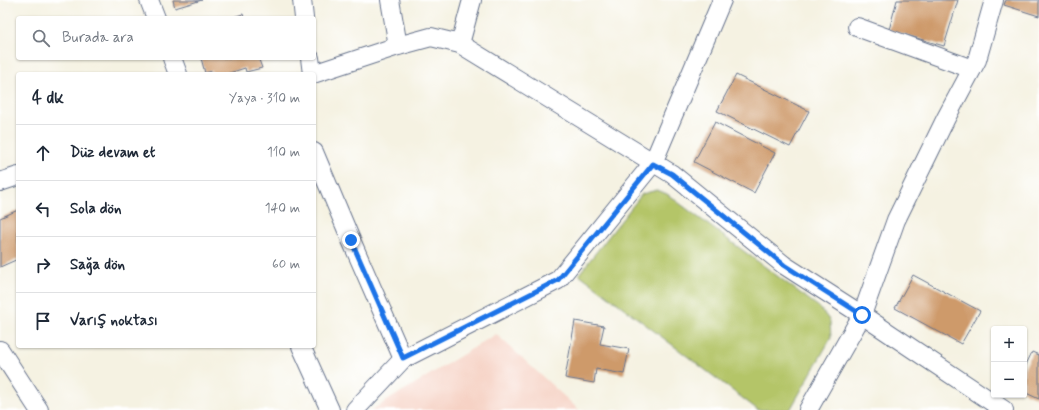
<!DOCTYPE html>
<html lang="tr">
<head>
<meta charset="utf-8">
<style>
	body { margin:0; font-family:Mynerve,sans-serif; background:#f6f6f7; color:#1f2937 }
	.controls { position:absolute; right:12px; bottom:12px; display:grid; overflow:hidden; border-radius:4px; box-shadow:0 1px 3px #0004 }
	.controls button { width:36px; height:36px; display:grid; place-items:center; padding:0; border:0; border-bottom:1px solid #e0e1e3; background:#fff; color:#1f2937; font:20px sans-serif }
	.stop { position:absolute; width:12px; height:12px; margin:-9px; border:3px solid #1a73e8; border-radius:50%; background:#fff }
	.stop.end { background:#1a73e8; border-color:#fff; box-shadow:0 1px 4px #0008 }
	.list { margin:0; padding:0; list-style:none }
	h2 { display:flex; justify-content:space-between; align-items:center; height:52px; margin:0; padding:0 16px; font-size:17px }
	h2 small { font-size:13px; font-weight:400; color:#747a83 }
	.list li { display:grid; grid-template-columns:26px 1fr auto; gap:12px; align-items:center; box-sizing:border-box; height:56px; padding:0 16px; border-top:1px solid #e0e1e3 }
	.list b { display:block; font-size:15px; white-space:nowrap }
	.list em { font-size:13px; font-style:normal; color:#747a83 }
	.icon { flex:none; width:22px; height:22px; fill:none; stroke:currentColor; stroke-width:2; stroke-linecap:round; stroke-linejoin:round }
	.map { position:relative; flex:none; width:1039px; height:410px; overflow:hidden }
	.search { position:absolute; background:#fff; box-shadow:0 1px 3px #0004; left:16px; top:16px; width:300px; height:44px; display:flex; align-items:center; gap:10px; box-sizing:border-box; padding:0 14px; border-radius:4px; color:#747a83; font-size:15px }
	.panel { position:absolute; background:#fff; box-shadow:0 1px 3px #0004; left:16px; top:72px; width:300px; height:276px; border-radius:4px }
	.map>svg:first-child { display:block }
</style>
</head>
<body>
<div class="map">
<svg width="1039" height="410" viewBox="0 0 1039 410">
	<rect width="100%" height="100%" fill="#fff"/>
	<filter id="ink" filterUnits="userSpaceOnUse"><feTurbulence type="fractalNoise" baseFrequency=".025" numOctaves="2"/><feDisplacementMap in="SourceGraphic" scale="8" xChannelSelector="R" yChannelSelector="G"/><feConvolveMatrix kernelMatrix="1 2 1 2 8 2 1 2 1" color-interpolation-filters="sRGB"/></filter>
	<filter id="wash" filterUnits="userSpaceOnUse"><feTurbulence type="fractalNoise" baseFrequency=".012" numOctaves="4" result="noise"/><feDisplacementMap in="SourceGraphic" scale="16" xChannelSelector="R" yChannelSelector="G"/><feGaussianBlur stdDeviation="0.9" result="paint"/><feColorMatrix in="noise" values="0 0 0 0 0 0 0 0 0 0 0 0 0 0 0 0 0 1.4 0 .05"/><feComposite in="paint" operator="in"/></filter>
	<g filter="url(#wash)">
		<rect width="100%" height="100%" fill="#f5f2e2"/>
		<!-- built -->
		<polygon fill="#f6d2c4" points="496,334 579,410 372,410"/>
		<!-- green -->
		<polygon fill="#b4c568" stroke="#687a63" points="657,190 667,194 819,307 830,321 831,338 790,410 758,410 579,274 642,194"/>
		<g id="blocks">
			<!-- building -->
			<g fill="#ce9a6a">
				<polygon points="173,0 202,0 175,8"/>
				<polygon points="897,0 958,0 944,46 889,30"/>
				<polygon points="1006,0 1039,0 1039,16 1004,5"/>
				<polygon points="243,14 244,18 230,18"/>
				<polygon points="201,58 265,58 259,60 262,68 246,72 245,68 226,74 213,74 212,71 205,73"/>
				<polygon points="736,75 809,111 790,147 717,111"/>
				<polygon points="715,122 775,153 754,193 694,162"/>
				<polygon points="18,210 18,259 0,267 0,218"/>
				<polygon points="913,275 980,311 961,344 895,308"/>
				<polygon points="575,321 604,326 600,344 629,349 624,374 596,369 594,383 565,378"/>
				<polygon points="1032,352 1039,355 1039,399 1024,392 1024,369"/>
			</g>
		</g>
	</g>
	<g filter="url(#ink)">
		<use href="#blocks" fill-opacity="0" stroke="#67738c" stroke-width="1"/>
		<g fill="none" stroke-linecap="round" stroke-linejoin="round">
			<defs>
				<g id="minor">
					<polyline points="149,0 156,18"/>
					<polyline points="302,0 304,18"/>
					<polyline points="390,0 398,46"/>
					<polyline points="857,27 972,69"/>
					<polyline points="460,44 472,0"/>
					<polyline points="172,58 178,74"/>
					<polyline points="310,58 312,74"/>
					<polyline points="313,74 398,46 431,37 460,44 672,174 784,265 862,315 1004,410"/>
					<polyline points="314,152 351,240 403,359"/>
					<polyline points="0,182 18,176"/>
					<polyline points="301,346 330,410"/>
					<polyline points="0,350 39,410"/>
					<polyline points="355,410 403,359 558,280 653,163 722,0"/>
					<polyline points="808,410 862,315 896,220 946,118 977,60 994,0"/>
				</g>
			</defs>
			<!-- minor casing -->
			<use href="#minor" stroke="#67738c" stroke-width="20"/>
			<!-- minor -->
			<use href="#minor" stroke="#fff" stroke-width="18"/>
		</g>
	</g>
	<g fill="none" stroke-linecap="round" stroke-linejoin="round" filter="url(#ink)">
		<!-- route -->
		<polyline stroke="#1a73e8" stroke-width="5" points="351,240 403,358 558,280 653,164 672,174 784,265 862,315"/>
	</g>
</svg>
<div class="controls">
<button>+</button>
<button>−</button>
</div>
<div class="stop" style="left:862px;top:315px"></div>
<div class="stop end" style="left:351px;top:240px"></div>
<div class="search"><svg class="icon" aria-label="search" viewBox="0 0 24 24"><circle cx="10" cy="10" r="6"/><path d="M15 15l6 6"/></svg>Burada ara</div>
<section class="panel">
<h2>4 dk<small>Yaya · 310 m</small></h2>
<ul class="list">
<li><svg class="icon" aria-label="ahead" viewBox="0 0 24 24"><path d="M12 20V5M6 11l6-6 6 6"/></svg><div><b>Düz devam et</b></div><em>110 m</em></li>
<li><svg class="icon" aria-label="left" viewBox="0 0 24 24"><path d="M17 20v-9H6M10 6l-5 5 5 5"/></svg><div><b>Sola dön</b></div><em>140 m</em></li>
<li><svg class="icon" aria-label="right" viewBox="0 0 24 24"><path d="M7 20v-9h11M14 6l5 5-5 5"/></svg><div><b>Sağa dön</b></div><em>60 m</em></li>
<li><svg class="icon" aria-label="arrive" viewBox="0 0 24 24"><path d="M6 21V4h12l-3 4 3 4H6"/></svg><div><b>Varış noktası</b></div></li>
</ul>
</section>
</div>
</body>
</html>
